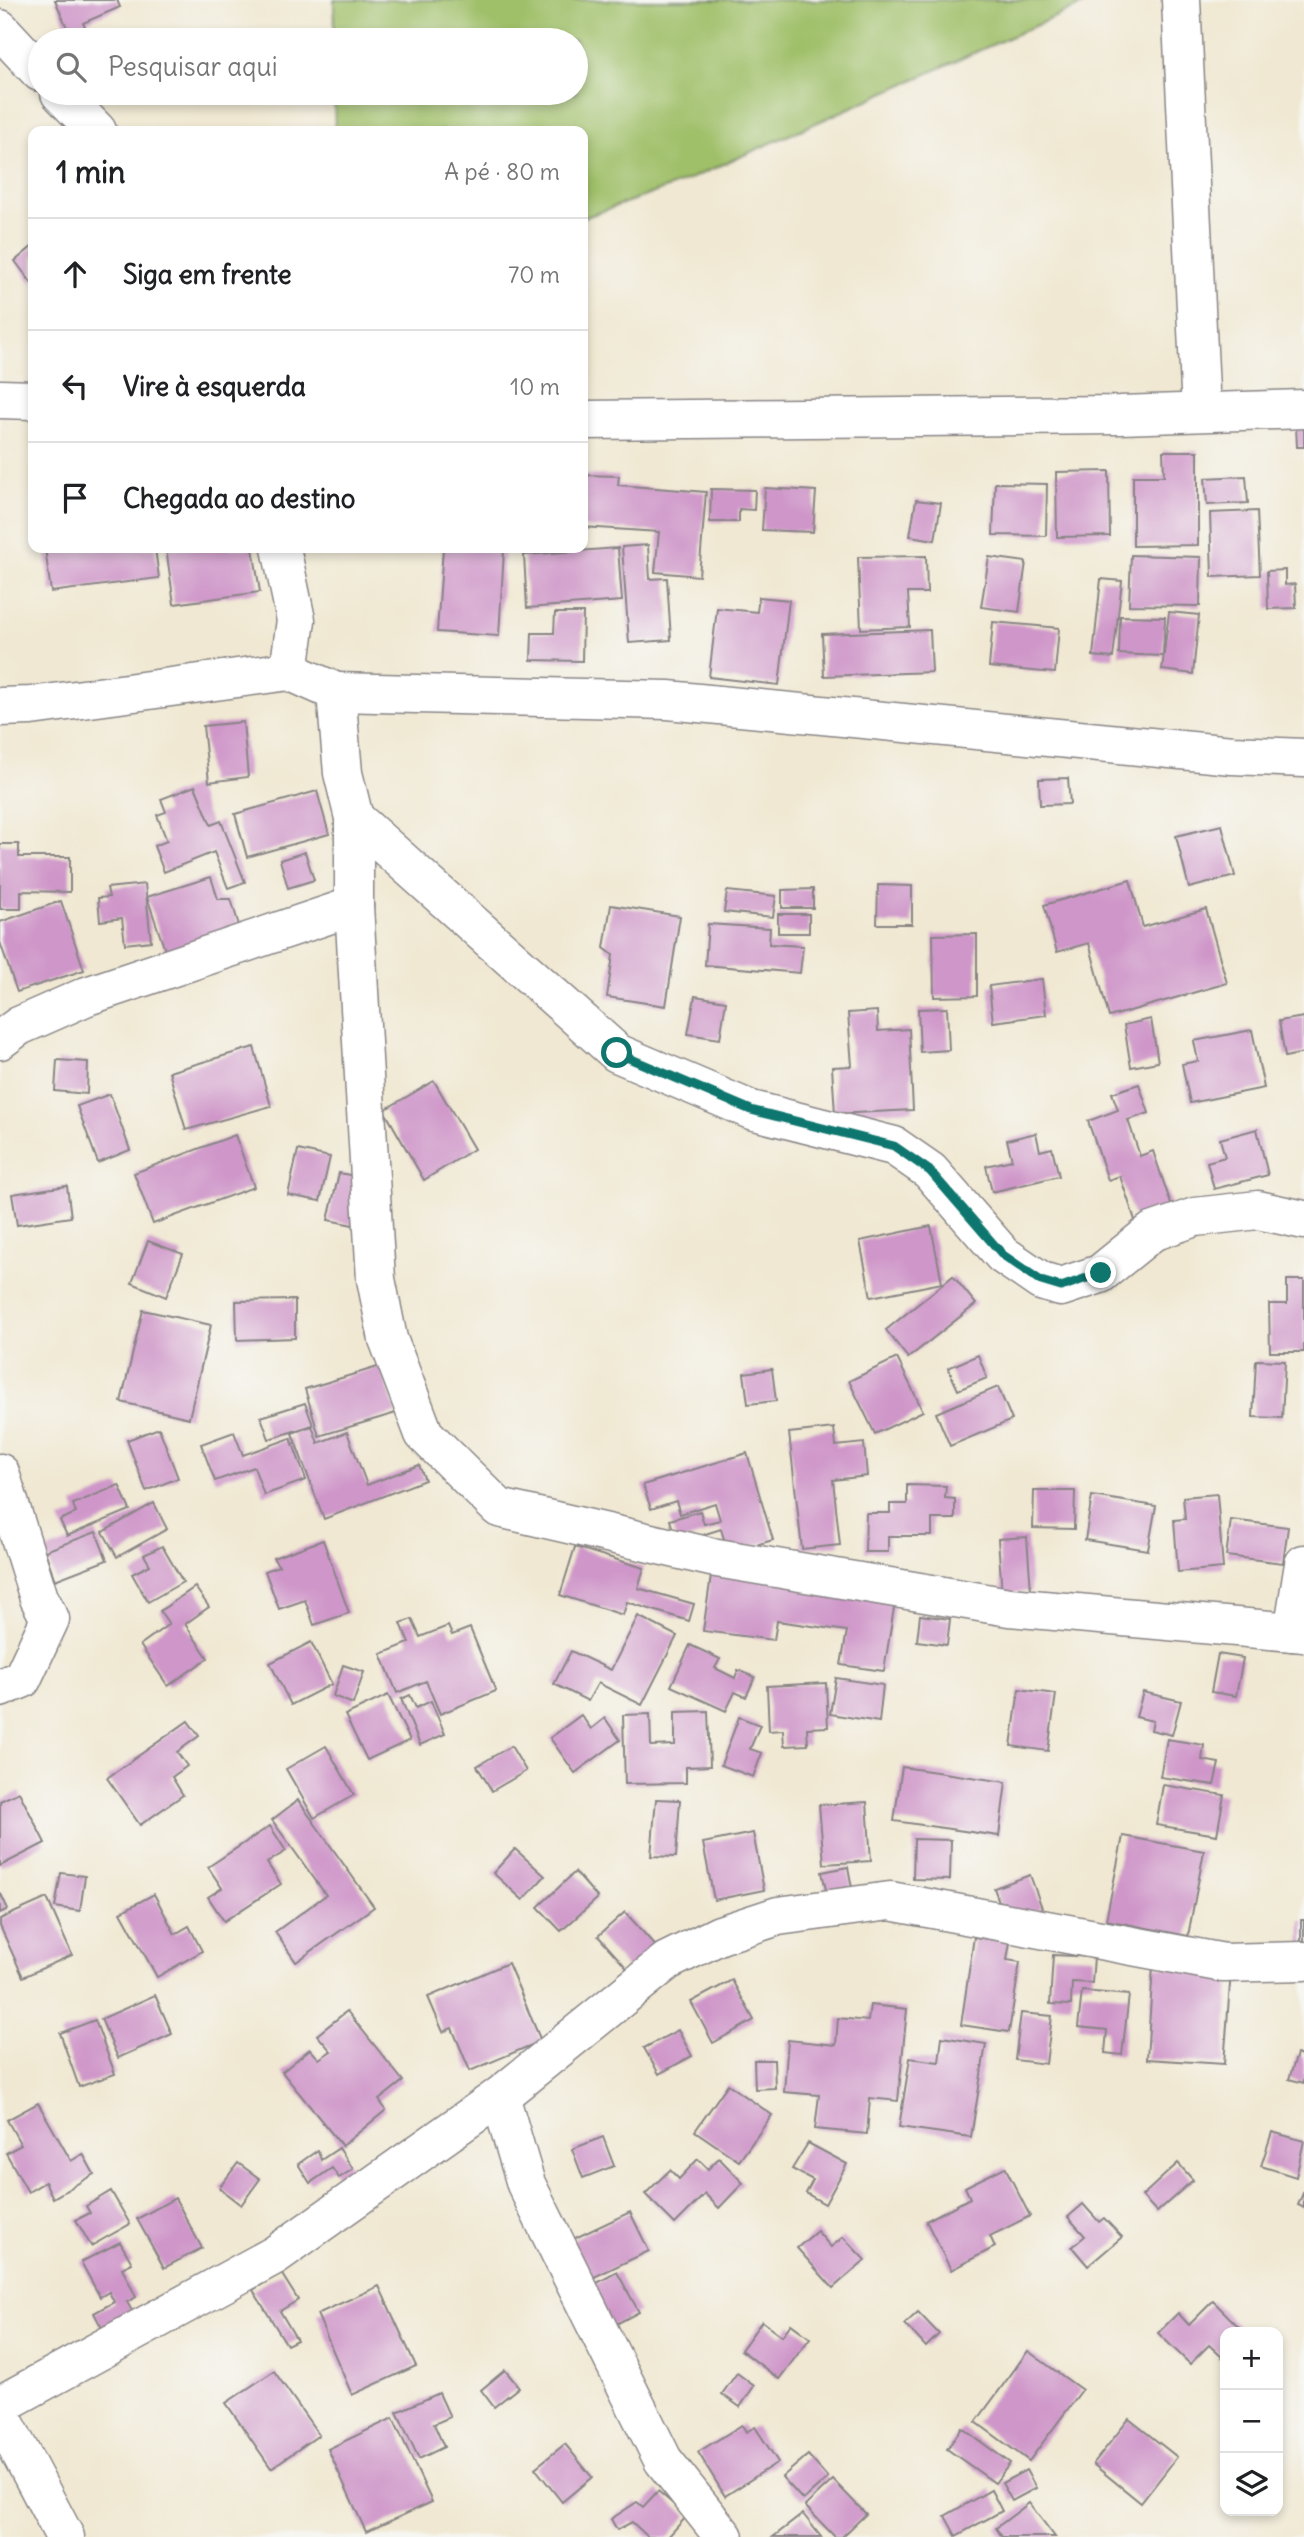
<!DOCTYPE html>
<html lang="pt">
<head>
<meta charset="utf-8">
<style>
	body { margin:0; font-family:Delius,sans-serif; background:#f2f2f2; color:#202124 }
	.controls { position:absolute; right:21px; bottom:21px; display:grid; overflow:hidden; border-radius:14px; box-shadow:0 4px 10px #0003 }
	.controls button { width:63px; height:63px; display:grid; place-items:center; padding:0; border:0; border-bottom:2px solid #e0e0e0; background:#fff; color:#202124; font:35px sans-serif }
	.stop { position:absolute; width:21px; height:21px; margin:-16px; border:5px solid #0f766e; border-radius:50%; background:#fff }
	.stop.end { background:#0f766e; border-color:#fff; box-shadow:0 2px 7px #0008 }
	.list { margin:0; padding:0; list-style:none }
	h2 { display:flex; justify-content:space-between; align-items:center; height:91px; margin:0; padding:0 28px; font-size:30px }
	h2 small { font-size:23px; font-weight:400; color:#757577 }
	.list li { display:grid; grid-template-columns:46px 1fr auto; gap:21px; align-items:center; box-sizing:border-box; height:112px; padding:0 28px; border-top:2px solid #e0e0e0 }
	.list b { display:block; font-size:26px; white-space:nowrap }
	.list em { font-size:23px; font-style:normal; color:#757577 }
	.icon { flex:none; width:38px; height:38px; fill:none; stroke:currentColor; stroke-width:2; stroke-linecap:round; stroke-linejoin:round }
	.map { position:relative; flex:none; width:1304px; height:2537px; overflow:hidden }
	.search { position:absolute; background:#fff; box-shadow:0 4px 10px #0003; left:28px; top:28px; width:560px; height:77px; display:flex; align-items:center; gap:18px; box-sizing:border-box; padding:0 24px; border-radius:38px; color:#757577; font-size:26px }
	.panel { position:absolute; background:#fff; box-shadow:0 4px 10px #0003; left:28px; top:126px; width:560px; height:427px; border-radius:14px }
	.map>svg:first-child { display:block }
</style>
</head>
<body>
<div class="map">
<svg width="1304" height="2537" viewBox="0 0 1304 2537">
	<rect width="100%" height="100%" fill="#f6f6f2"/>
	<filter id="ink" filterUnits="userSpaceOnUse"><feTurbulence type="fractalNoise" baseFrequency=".0143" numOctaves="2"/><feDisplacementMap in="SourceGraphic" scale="14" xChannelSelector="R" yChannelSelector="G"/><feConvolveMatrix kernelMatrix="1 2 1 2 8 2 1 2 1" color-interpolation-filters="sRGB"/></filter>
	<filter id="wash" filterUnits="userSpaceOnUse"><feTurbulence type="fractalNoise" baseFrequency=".00686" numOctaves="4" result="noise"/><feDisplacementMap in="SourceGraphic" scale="28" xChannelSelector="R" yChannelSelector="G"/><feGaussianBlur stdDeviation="1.57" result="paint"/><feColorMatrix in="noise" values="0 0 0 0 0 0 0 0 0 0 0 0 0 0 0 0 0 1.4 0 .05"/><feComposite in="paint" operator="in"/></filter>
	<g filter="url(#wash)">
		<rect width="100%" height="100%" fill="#f0e8d2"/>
		<!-- green -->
		<polygon fill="#9fbf68" stroke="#607052" stroke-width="2" points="334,0 1093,0 681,183 583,218 583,131 335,131 334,93 576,93 576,40 334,40"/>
		<g id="blocks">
			<!-- building -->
			<g fill="#cf97c9">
				<polygon points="55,0 117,0 120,7 83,23 91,40 59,40 58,37 69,32"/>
				<polygon points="33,246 33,285 15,261"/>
				<polygon points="1296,425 1304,425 1304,447 1297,447"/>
				<polygon points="1163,451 1198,451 1198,545 1133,546 1133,476 1164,476"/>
				<polygon points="1109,471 1110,536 1057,537 1056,472"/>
				<polygon points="583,475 619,476 618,485 706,492 699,576 655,572 659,532 583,527"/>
				<polygon points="1246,476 1248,503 1207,505 1205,478"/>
				<polygon points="995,483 1047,484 1046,536 993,535"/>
				<polygon points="765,488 816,491 813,532 762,530"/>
				<polygon points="711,489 755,490 754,510 739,509 739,522 710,522"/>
				<polygon points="916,500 941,503 935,540 910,536"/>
				<polygon points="1257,511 1260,575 1212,577 1210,513"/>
				<polygon points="648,545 650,579 667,578 671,640 629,643 622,547"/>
				<polygon points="45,548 155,548 159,578 51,592"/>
				<polygon points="166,548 253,548 260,592 174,604"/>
				<polygon points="443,548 504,550 499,636 437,632"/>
				<polygon points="618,548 622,601 527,608 524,555"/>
				<polygon points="1131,555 1201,557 1200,606 1129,605"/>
				<polygon points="926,556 927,593 908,593 910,627 861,629 858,557"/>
				<polygon points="989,557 1026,562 1019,612 981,607"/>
				<polygon points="1285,570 1285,585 1295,584 1296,608 1268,609 1267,571"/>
				<polygon points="1101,579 1122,581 1113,658 1093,656"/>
				<polygon points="759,597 789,600 779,685 709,677 717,608 757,612"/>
				<polygon points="1169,612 1199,615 1193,674 1162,670"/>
				<polygon points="555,613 583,613 582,661 531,660 532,633 554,633"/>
				<polygon points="1120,616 1165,617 1163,656 1119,654"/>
				<polygon points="993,622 1059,628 1055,673 989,667"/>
				<polygon points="930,630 932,672 824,676 822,634"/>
				<polygon points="243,722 248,777 209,782 203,726"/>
				<polygon points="1068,778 1070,804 1040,805 1039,779"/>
				<polygon points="195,786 211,825 221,821 245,882 228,888 214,852 164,872 154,846 167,841 157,815 166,812 161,799"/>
				<polygon points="317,791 329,834 247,857 235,814"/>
				<polygon points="1222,825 1235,876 1189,888 1176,836"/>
				<polygon points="0,844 19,844 19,857 70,857 70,892 21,891 21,909 0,909"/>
				<polygon points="305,852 314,880 288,888 280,860"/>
				<polygon points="211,877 218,899 231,899 241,932 167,956 147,897"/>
				<polygon points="1130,880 1143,927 1206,909 1227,983 1109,1017 1089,943 1057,952 1044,905"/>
				<polygon points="145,884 151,941 125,944 122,918 100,921 98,898 109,897 107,888"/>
				<polygon points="878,885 912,886 912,924 877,924"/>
				<polygon points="813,889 813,908 782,908 782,890"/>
				<polygon points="727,891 776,896 773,917 724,912"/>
				<polygon points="61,901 84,970 17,992 0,942 0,922"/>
				<polygon points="611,905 680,916 666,1006 607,997 613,955 604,948"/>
				<rect x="778" y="914" width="31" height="19"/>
				<polygon points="708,924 770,928 769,944 803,946 800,973 705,965"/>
				<polygon points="977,934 977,996 934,997 933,935"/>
				<polygon points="1042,979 1046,1015 993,1022 989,986"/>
				<polygon points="695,996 726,1001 720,1039 688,1034"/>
				<polygon points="947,1008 949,1050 920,1052 918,1009"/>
				<polygon points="877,1011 878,1031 909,1029 913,1110 835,1114 832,1067 852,1066 848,1013"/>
				<polygon points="1304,1017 1304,1053 1285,1057 1279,1021"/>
				<polygon points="1151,1019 1158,1062 1131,1067 1124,1025"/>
				<polygon points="1252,1030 1264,1088 1190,1103 1182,1064 1198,1061 1194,1041"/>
				<polygon points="254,1047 271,1106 186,1130 169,1072"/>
				<polygon points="57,1060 88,1062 87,1094 55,1091"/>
				<polygon points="434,1081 474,1149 424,1180 384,1110"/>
				<polygon points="1139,1084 1149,1113 1128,1120 1140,1156 1153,1151 1175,1216 1138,1229 1120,1176 1108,1180 1088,1121 1118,1110 1112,1093"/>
				<polygon points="110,1094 130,1150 98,1163 77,1106"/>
				<polygon points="1257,1129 1268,1175 1214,1189 1207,1162 1225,1157 1220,1139"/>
				<polygon points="1036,1133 1040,1151 1052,1148 1059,1176 992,1192 986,1166 1012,1160 1007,1140"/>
				<polygon points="235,1135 254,1187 153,1224 134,1173"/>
				<polygon points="298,1150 330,1157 320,1201 288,1195"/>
				<polygon points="339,1173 365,1178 353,1225 328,1220"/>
				<polygon points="67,1186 71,1217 17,1225 12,1194"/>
				<polygon points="931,1226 942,1283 871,1297 860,1241"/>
				<polygon points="148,1241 183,1254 166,1297 132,1283"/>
				<polygon points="953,1276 976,1304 908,1358 886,1330"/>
				<polygon points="1287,1280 1304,1280 1304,1352 1270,1352 1269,1304 1287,1304"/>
				<polygon points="295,1300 295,1338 237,1340 236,1301"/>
				<polygon points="143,1310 211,1325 189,1418 121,1402"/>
				<polygon points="978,1355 987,1378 958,1390 948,1368"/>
				<polygon points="897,1358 923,1411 875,1434 849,1381"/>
				<polygon points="1256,1360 1285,1361 1282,1418 1253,1417"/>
				<polygon points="381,1366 396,1413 319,1436 305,1389"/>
				<polygon points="772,1369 776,1401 748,1404 744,1373"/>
				<polygon points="998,1387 1012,1420 950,1446 936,1413"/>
				<polygon points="305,1403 313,1425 269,1439 261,1417"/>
				<polygon points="312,1426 318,1443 347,1432 367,1485 419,1465 425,1480 324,1519 292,1433"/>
				<polygon points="159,1428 178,1478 146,1491 127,1440"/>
				<polygon points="834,1428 836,1446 864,1443 867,1476 833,1480 840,1545 802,1549 789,1433"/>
				<polygon points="234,1432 243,1455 291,1438 306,1480 264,1495 254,1467 215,1481 201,1444"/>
				<polygon points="747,1453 773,1540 728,1553 721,1529 677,1543 670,1520 700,1511 704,1524 720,1520 715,1503 680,1514 676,1501 651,1509 643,1485"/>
				<polygon points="119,1485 130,1510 67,1536 60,1520 76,1513 73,1504"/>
				<polygon points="907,1485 946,1486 945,1498 955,1499 955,1519 932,1519 932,1536 888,1536 888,1552 865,1552 866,1513 890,1513 890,1504 907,1504"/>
				<polygon points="1034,1491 1075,1491 1074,1529 1033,1528"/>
				<polygon points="1217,1494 1223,1568 1178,1572 1174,1520 1185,1519 1183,1497"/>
				<polygon points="1092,1496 1156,1506 1148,1550 1085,1540"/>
				<polygon points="154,1503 167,1529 117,1557 103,1532"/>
				<polygon points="1231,1520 1288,1527 1283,1563 1226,1556"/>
				<polygon points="96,1532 107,1560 55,1580 45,1551"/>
				<polygon points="1027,1537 1031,1591 1002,1594 998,1539"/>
				<polygon points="323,1540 349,1613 314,1625 305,1600 279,1609 265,1571 279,1566 273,1558"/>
				<polygon points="162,1546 183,1582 148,1602 132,1574 150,1565 144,1555"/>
				<polygon points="575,1547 644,1568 638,1588 694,1604 689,1621 627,1602 623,1615 560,1595"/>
				<polygon points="712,1569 896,1595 884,1671 841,1665 847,1631 777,1621 774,1640 703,1631"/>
				<polygon points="195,1587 209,1607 185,1624 208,1658 168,1686 140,1645 169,1624 160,1611"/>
				<polygon points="920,1615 950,1619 947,1645 917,1641"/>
				<polygon points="638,1616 677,1636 642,1705 598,1683 588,1701 554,1684 571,1651 611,1670"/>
				<polygon points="412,1619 420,1637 448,1626 452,1635 470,1628 496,1691 440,1714 426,1681 397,1693 381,1654 409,1643 401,1623"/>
				<polygon points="311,1642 332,1684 291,1705 270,1663"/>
				<polygon points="690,1645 720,1659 715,1668 735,1678 738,1670 755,1677 746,1697 735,1692 726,1711 671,1686"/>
				<polygon points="1218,1654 1243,1658 1236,1696 1211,1692"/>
				<polygon points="343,1665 364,1672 353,1704 333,1696"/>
				<polygon points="836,1678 883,1685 879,1722 830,1714"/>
				<polygon points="826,1683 828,1727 807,1728 808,1745 784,1746 783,1730 769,1731 767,1686"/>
				<polygon points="1019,1689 1056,1694 1048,1751 1011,1746"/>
				<polygon points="1143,1692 1181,1701 1172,1735 1151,1730 1153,1721 1136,1717"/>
				<polygon points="388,1695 410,1740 367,1760 345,1715"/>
				<polygon points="410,1695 416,1708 431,1701 445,1734 420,1745 401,1699"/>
				<polygon points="708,1711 710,1766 686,1767 686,1783 625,1784 623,1715 650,1714 651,1746 675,1745 675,1712"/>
				<polygon points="581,1715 591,1729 605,1718 620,1740 575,1773 550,1738"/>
				<polygon points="739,1717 760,1725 750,1749 762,1753 753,1777 721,1765"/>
				<polygon points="188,1721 199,1736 177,1752 187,1766 172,1777 183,1795 140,1825 107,1778"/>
				<polygon points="1167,1739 1204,1745 1202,1760 1219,1763 1214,1785 1160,1777"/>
				<polygon points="326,1746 354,1795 314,1818 286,1769"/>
				<polygon points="511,1746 526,1771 492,1791 477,1766"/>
				<polygon points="902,1767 1006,1782 999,1836 894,1821"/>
				<polygon points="1163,1785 1224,1795 1217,1835 1156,1825"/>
				<polygon points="19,1792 45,1843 0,1866 0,1801"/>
				<polygon points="656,1799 680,1800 676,1857 651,1856"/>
				<polygon points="298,1800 374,1907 296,1962 275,1932 326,1895 272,1820"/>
				<polygon points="867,1802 871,1861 824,1864 819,1805"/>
				<polygon points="270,1826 286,1851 267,1863 281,1884 224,1921 208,1897 222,1888 208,1867"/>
				<polygon points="753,1833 764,1890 714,1900 703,1843"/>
				<polygon points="1123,1836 1204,1851 1188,1936 1106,1920"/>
				<polygon points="914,1839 951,1840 950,1880 913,1879"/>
				<polygon points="515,1849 545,1876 523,1900 493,1873"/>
				<polygon points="848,1867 853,1893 828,1899 822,1872"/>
				<polygon points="575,1872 598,1898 561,1931 538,1907"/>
				<polygon points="61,1873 85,1876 80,1911 55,1907"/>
				<polygon points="1030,1875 1042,1908 1006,1921 994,1888"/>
				<polygon points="0,1892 8,1909 0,1913"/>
				<polygon points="154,1894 175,1934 189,1926 202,1951 157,1977 121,1912"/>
				<polygon points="47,1898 72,1955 23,1977 0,1926 0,1919"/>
				<polygon points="625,1912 660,1951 633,1975 598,1936"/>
				<rect x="1301" y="1920" width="3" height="30"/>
				<polygon points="974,1937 1010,1942 1007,1960 1020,1962 1009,2032 961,2025"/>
				<polygon points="1053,1955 1094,1957 1092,1983 1072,1982 1071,2005 1050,2004"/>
				<polygon points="508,1963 541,2041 470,2071 452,2028 443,2032 428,1997"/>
				<polygon points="1153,1966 1231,1971 1224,2064 1147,2059"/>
				<polygon points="732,1980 754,2020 713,2043 691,2002"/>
				<polygon points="1082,1991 1129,1995 1122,2055 1105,2053 1107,2030 1078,2027"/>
				<polygon points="155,1995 172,2034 118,2058 101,2019"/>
				<polygon points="870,2005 907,2009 898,2101 870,2098 867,2134 815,2129 819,2095 784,2092 788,2040 836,2045 838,2018 868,2021"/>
				<polygon points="347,2011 403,2081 379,2100 386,2110 342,2146 282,2072 310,2049 319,2059 331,2051 317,2035"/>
				<polygon points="1021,2013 1052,2016 1046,2064 1015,2060"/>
				<polygon points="95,2020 115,2074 79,2087 60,2033"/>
				<polygon points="678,2030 692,2056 659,2074 644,2048"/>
				<polygon points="942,2037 986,2044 971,2137 899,2127 910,2058 939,2062"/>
				<polygon points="1297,2054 1304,2057 1304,2083 1289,2079"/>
				<polygon points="754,2060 774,2060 775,2088 755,2089"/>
				<polygon points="728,2084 772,2115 739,2161 695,2131"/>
				<polygon points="38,2103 71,2161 83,2154 94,2174 53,2198 45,2182 28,2192 6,2153 21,2145 7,2120"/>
				<polygon points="1272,2132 1304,2141 1296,2177 1261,2166"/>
				<polygon points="603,2137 614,2166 583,2178 572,2149"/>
				<polygon points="808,2143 847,2164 825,2204 806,2193 813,2180 792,2169"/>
				<polygon points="339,2148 353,2169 339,2178 332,2168 310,2183 298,2164 318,2150 321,2160"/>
				<polygon points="719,2158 743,2183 719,2208 705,2194 675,2224 645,2194 670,2170 679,2179 698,2159 708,2169"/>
				<polygon points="238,2163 260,2179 241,2205 219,2188"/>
				<polygon points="1178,2163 1193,2180 1157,2212 1142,2196"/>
				<polygon points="1005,2167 1030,2216 990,2236 995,2247 951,2270 926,2221 970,2198 965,2187"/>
				<polygon points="111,2191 130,2224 91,2246 76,2220 90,2213 86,2206"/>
				<polygon points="1304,2191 1304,2208 1298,2205"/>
				<polygon points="175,2198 202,2248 164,2268 137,2219"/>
				<polygon points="1083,2204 1099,2222 1104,2218 1122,2237 1088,2266 1072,2247 1085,2236 1068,2217"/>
				<polygon points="630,2212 649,2251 590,2279 571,2240"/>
				<polygon points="817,2231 831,2247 843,2237 865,2260 833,2288 797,2248"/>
				<polygon points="120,2242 132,2263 122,2268 136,2297 127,2302 137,2320 106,2336 94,2313 114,2302 109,2292 100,2297 81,2262"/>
				<polygon points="617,2272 639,2312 607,2329 586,2289"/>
				<polygon points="281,2273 298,2300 280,2311 297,2340 287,2345 253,2290"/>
				<polygon points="379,2286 416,2366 352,2395 317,2314"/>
				<polygon points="1213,2301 1244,2332 1225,2332 1225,2360 1209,2345 1190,2364 1158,2333 1178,2313 1189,2325"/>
				<polygon points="918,2312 939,2334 926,2347 905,2324"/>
				<polygon points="762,2321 782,2336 791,2324 810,2338 779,2379 741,2350"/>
				<polygon points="1028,2351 1082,2390 1029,2461 976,2422"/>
				<polygon points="505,2370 519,2387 494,2407 481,2390"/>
				<polygon points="274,2371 319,2435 271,2468 226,2403"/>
				<polygon points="737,2373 754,2386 740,2407 722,2394"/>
				<polygon points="439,2393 450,2417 434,2424 444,2447 419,2459 397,2412"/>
				<polygon points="393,2418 432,2502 366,2532 328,2449"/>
				<polygon points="1129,2419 1177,2457 1141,2503 1093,2464"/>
				<polygon points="742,2425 746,2432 755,2427 778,2462 725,2496 698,2452"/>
				<polygon points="962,2428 1010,2463 995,2483 947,2449"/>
				<polygon points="565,2444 592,2477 562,2502 535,2468"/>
				<polygon points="808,2455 828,2478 803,2500 782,2477"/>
				<polygon points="1026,2470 1036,2488 1012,2501 1002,2483"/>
				<polygon points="833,2480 866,2514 842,2537 835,2537 805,2506"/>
				<polygon points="991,2490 1002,2511 956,2536 945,2516"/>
				<polygon points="658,2491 687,2516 668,2537 648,2537 632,2522 617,2530 611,2519 637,2502 643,2507"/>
				<polygon points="1029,2503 1055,2537 1002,2537 996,2528"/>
				<polygon points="803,2514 821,2537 773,2537"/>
			</g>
		</g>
	</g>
	<g filter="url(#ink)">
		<use href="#blocks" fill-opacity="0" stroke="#898586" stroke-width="2"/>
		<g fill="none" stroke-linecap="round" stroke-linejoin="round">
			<defs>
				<g id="minor">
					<polyline points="1181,0 1201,411"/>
					<polyline points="0,29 40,72"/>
					<polyline points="60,93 97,131"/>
					<polyline points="281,548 296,620 289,671 336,692 343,773 354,818 354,906 376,1279 388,1339 424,1434 499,1508 711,1557 1009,1607 1304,1633"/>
					<polyline points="336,692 668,700 1232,755 1304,758"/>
					<polyline points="0,707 31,706 289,671"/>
					<polyline points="354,818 617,1053 751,1110 894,1146 930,1171 1003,1255 1041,1281 1061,1287 1100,1274 1152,1232 1195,1217 1258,1210 1304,1220"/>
					<polyline points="0,1040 19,1026 87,996 354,906"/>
					<polyline points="0,1473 39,1598 50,1619 22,1679 0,1688"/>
					<polyline points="1293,1632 1304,1564"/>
					<polyline points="500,2096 526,2184 663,2460 724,2537"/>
					<polyline points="0,2405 275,2255 500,2096 667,1961 720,1935 778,1916 890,1901 1224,1963 1304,1961"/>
					<polyline points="0,2414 65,2537"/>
				</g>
				<g id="tertiary">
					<polyline points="0,399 33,400"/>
					<polyline points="583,420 1120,415 1304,409"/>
				</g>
			</defs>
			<!-- minor casing -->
			<use href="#minor" stroke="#898586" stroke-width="41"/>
			<!-- tertiary casing -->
			<use href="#tertiary" stroke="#898586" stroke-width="41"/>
			<!-- minor -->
			<use href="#minor" stroke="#fff" stroke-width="38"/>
			<!-- tertiary -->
			<use href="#tertiary" stroke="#fff" stroke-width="38"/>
		</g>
	</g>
	<g fill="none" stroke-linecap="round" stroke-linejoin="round" filter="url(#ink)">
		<!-- route -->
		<polyline stroke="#0f766e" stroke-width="9" points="617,1053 751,1110 894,1146 930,1171 1003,1255 1041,1281 1061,1287 1101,1273"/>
	</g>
</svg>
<div class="controls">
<button>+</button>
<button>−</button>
<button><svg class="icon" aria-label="layers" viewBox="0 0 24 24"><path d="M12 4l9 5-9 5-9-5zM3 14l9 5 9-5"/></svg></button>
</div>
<div class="stop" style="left:617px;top:1053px"></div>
<div class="stop end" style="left:1101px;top:1273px"></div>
<div class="search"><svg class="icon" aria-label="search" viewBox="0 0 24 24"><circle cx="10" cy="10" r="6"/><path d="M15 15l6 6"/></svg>Pesquisar aqui</div>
<section class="panel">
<h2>1 min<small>A pé · 80 m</small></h2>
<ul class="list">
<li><svg class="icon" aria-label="ahead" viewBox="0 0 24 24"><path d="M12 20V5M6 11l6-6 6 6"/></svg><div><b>Siga em frente</b></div><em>70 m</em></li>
<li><svg class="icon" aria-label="left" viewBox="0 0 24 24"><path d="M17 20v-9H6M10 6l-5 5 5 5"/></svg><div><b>Vire à esquerda</b></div><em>10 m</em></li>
<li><svg class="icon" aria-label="arrive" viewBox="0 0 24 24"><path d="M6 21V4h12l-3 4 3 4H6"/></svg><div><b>Chegada ao destino</b></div></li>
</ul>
</section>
</div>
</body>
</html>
